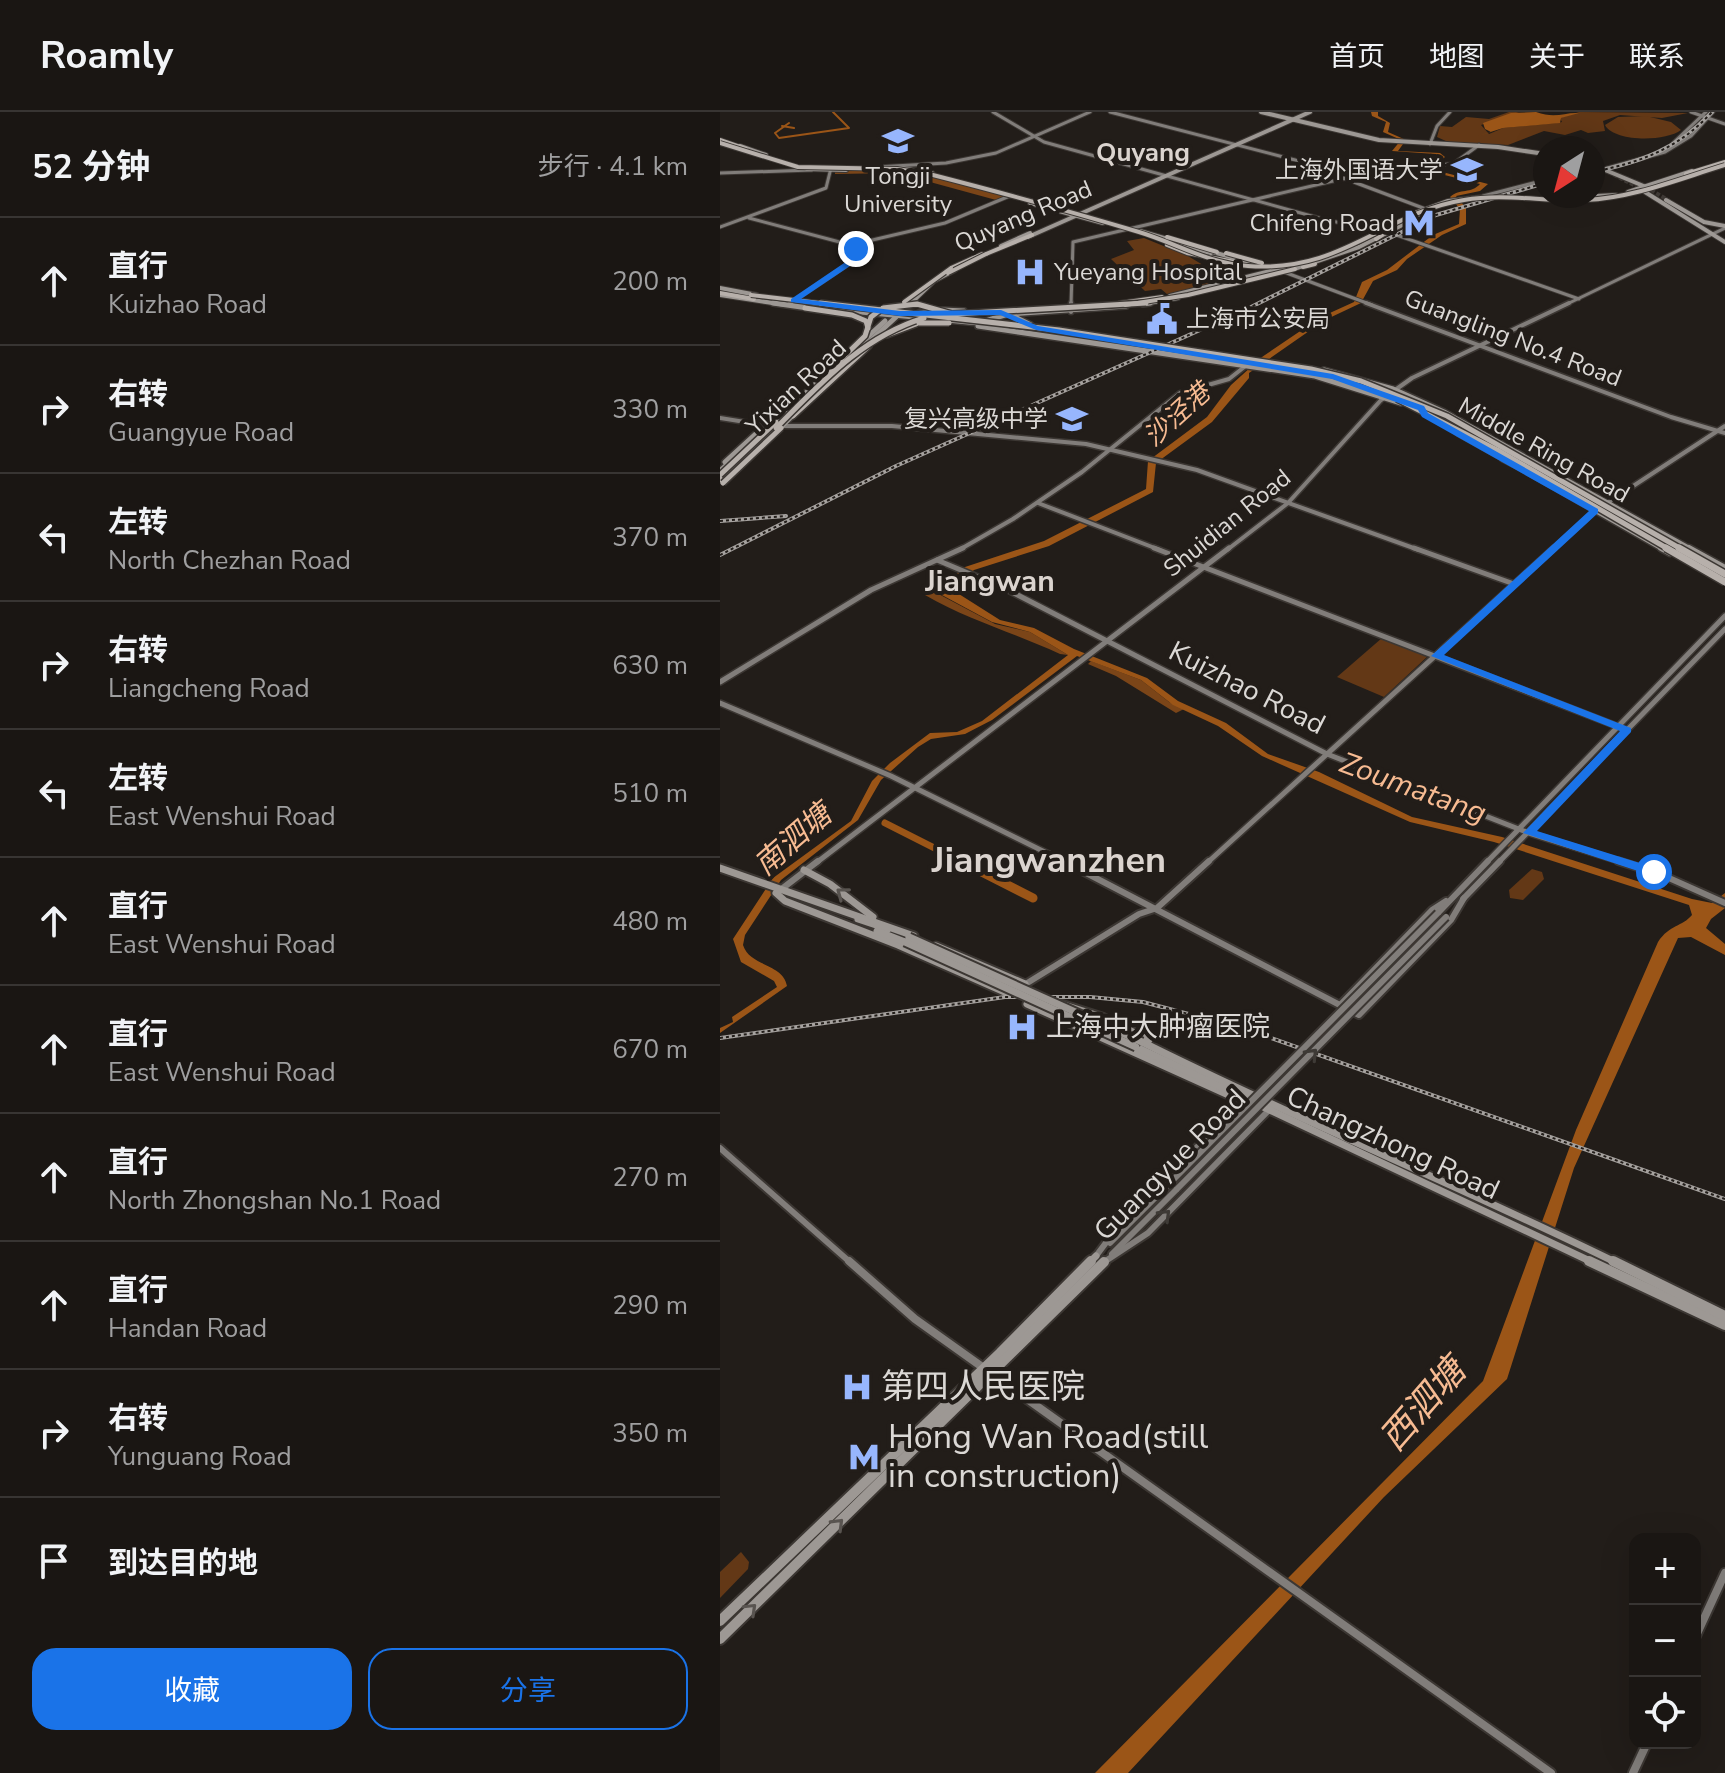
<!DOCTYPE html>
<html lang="zh">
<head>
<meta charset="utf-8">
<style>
	body { margin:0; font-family:"Nunito Sans","Noto Sans SC",sans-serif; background:#231f1c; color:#f1f3f6 }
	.controls { position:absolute; right:24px; bottom:24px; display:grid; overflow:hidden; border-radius:16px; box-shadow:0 8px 32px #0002 }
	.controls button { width:72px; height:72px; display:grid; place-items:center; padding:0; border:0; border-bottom:2px solid #383533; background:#1a1613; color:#f1f3f6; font:40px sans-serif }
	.compass { position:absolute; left:813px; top:24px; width:72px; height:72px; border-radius:50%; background:#1a1613; box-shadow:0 8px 32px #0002; rotate:216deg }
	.stop { position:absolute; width:24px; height:24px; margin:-18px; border:6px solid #1a73e8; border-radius:50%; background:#fff }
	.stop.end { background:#1a73e8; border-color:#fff; box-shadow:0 2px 8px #0008 }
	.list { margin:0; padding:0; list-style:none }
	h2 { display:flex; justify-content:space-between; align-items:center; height:104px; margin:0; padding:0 32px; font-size:34px }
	h2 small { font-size:26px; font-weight:400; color:#9f9fa0 }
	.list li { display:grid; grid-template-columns:52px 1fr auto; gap:24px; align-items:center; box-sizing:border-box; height:128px; padding:0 32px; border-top:2px solid #383533 }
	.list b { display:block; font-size:30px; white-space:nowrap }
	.list p { margin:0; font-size:26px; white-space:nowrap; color:#9f9fa0 }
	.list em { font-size:26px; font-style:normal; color:#9f9fa0 }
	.actions { display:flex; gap:16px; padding:24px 32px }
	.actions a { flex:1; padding:18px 0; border:2px solid #1a73e8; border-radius:24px; text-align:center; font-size:28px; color:#1a73e8 }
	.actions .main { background:#1a73e8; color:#fff }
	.icon { flex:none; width:44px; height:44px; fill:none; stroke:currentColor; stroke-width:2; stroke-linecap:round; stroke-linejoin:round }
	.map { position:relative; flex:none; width:1005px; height:1661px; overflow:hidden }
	header { display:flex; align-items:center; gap:48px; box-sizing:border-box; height:112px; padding:0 40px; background:#1a1613; border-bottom:2px solid #383533 }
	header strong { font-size:38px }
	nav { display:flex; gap:44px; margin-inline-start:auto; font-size:28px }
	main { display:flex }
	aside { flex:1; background:#1a1613 }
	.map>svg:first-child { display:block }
</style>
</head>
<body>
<header>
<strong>Roamly</strong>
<nav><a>首页</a><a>地图</a><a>关于</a><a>联系</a></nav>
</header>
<main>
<aside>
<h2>52 分钟<small>步行 · 4.1 km</small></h2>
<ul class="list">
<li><svg class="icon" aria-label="ahead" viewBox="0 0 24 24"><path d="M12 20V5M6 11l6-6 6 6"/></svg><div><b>直行</b><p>Kuizhao Road</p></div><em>200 m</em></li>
<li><svg class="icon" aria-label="right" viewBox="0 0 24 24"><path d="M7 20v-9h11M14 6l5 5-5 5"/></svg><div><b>右转</b><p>Guangyue Road</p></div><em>330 m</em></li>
<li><svg class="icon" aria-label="left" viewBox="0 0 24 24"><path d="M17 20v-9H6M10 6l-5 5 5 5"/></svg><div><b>左转</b><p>North Chezhan Road</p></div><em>370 m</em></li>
<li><svg class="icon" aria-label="right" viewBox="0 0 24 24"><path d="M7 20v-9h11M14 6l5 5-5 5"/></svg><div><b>右转</b><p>Liangcheng Road</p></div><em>630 m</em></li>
<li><svg class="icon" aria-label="left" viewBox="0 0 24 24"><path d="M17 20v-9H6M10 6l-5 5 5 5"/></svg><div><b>左转</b><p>East Wenshui Road</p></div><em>510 m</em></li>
<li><svg class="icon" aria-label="ahead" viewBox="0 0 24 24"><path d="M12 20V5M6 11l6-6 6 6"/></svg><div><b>直行</b><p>East Wenshui Road</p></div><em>480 m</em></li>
<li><svg class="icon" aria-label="ahead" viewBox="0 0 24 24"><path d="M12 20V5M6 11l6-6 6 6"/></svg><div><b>直行</b><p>East Wenshui Road</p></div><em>670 m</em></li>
<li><svg class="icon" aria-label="ahead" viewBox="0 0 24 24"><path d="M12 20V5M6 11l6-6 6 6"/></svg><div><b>直行</b><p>North Zhongshan No.1 Road</p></div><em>270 m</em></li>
<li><svg class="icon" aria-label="ahead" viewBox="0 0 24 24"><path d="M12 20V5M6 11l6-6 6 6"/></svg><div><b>直行</b><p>Handan Road</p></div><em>290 m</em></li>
<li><svg class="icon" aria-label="right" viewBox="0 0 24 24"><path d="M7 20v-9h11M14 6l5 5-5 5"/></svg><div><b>右转</b><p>Yunguang Road</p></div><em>350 m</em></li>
<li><svg class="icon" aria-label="arrive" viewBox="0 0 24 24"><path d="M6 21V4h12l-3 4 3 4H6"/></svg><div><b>到达目的地</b></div></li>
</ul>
<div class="actions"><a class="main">收藏</a><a>分享</a></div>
</aside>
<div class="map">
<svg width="1005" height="1661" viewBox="0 0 1005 1661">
	<rect width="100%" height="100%" fill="#221d19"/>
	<!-- green -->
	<g fill="#633816">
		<polygon points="789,0 799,0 761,13 769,22 783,16 837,11 842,10 840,6 859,0 968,1 942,6 900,3 883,9 885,19 868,21 861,18 845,23 824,19 788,33 728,30 717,25 720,14 732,15 746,5 769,7"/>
		<path d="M926 4 951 10 961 18C945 30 894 30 885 13L898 5Z"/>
		<polygon points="424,126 468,144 508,168 447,182 441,177 425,179 391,147 414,138 407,129"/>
		<polygon points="662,526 708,544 664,585 617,565"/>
		<polygon points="812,757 822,760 824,767 803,788 790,786 789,778"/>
		<polygon points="21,1440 29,1450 28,1457 0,1486 0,1460"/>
	</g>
	<!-- forest -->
	<g fill="#7b4518">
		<polygon points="115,59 174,59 207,63 284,84 276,88 177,61 115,62"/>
		<path d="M211 478 275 512 310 520 348 543 340 542C295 521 248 508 205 483Z"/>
		<polygon points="371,549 421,568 449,590 464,597 456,601 396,564 368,552"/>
	</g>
	<!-- water -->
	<g fill="#9b5517">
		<path d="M651 0H658V4L670 11 668 20 686 28 678 39 720 41 725 45 711 57 768 72 760 79 736 84 746 96V112L722 123 687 147 677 158 653 169 641 191 605 208 529 261V266L492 310 436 351 433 380 329 434 254 458 231 477 280 508 314 516 354 537 427 566 458 589 506 611 548 642 599 660 692 705 782 725 972 787 992 791 1005 781V796L991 807 986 816 1005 832V843L971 825 958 826 854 1056 787 1267 664 1385 408 1661H375L763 1269 856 1018 938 830C950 812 962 815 972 803L969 793 774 730 690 710 542 644 498 614 453 593 421 568 357 544 272 608 245 622 211 627 198 635 161 668 138 708 61 768 25 823 23 833C30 855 63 851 67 874L0 921V916L13 910 12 905 57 875 54 869 21 850 13 827 53 766 131 709 152 669 170 651 210 621 237 620 262 609 348 543 310 520 272 510 220 482 217 476 245 455 324 429 426 377 428 349 487 305 511 273 542 245 601 205 634 190 642 170 667 158 713 123 739 112 740 97 730 85C740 76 751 82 760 72L705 58 704 55 719 45 716 42 672 39 681 28 663 20 666 10 652 4Z"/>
		<path d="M816 0C836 7 844 0 859 1L841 6 840 11 783 16 758 24 771 20 765 17 763 11 791 1Z"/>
	</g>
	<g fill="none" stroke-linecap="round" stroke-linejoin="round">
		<!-- stream -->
		<g stroke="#9b5517" stroke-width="2">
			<polyline points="69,11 55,21 59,26 129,16 113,0"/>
			<polyline points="62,14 74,16"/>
		</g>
		<!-- river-far1 -->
		<polyline stroke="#9b5517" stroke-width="7" points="165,711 244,751"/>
		<!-- river -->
		<polyline stroke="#9b5517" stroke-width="9" points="240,749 313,786"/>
		<!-- primary-tunnel -->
		<g stroke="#3e3935" stroke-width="4" stroke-dasharray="4 2" stroke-linecap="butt">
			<polyline points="894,63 926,79"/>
			<polyline points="926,75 953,91"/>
		</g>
		<defs>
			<g id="secondary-far4">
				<polyline points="273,0 324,30 606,108 668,120 859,187"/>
				<polyline points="390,0 575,48 711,99"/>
				<polyline points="971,0 1005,12"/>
				<polyline points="710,32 717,14 730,0"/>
				<polyline points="952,32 986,0"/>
				<polyline points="157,55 226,51 276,41 370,0"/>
				<polyline points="873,60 945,40 971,24 993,0"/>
				<polyline points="0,61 92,58"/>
				<polyline points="763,84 825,68"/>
				<polyline points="29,106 131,133 137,140 129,152 68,193"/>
				<polyline points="0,115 106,76 111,56"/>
				<polyline points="131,133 225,111 292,83"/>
				<polyline points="564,160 652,193"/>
				<polyline points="351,193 353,130 673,55 733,52 759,33"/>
				<polyline points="845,193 1005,116"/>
			</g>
			<g id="secondary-far3">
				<polyline points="646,191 951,305 1005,321"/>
				<polyline points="68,193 71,191"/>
				<polyline points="351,200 351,191"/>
				<polyline points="0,306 50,314 172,314 366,332 477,358 699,438"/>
				<polyline points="318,391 440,438"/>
				<polyline points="239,438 293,407 362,360 460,281 509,267 528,252"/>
				<polyline points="507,438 568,391 661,288 692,266 849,191"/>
				<polyline points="832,438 875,399 1005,314"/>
			</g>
			<g id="secondary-far2">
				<polyline points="434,436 907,618"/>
				<polyline points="694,436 794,472"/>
				<polyline points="217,448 286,477 607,642 809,721 905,751"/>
				<polyline points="0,570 151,478 243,436"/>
				<polyline points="0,591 171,664 347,751"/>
				<polyline points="96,751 509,436"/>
				<polyline points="487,751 834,436"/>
				<polyline points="766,751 1005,504"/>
				<polyline points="778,751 1005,517"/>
			</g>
			<g id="secondary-far1">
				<polyline points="343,749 639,903 731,808 744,786"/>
				<polyline points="898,749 940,762 1005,791"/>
				<polyline points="59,779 98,749"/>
				<polyline points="743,787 780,749"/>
				<polyline points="718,801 768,749"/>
				<polyline points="304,873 419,802 437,796 489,749"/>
				<polyline points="620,893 712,798 726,789"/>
				<polyline points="0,1036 131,1151"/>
				<polyline points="390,1131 449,1072"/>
				<polyline points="392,1142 457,1077"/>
				<polyline points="376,1144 394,1120 527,984"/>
				<polyline points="384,1150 428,1121 551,996"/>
			</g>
			<g id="secondary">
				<polyline points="129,1149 195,1207 831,1661"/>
				<polyline points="975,1526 1005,1461"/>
				<polyline points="913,1661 927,1631"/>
			</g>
			<g id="primary-far4">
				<polyline points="541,0 659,28 778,35 825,42"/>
				<polyline points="20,34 46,43"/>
				<polyline points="873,53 926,75"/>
				<polyline points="180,56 212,61"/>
				<polyline points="87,57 126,58"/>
				<polyline points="908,80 972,59"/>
				<polyline points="925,80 1005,130"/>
				<polyline points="836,86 896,83"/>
				<polyline points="946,88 984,110 1005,114"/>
				<polyline points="310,91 383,111"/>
				<polyline points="695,101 728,89 772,84"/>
				<polyline points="420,119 454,129"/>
				<polyline points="308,125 590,0"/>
				<polyline points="456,133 491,141"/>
				<polyline points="281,134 310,121"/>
				<polyline points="489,139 543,154"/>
				<polyline points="571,158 639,135 702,103"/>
				<polyline points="0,176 37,183"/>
				<polyline points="0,183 66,193"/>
				<polyline points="450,184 578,152"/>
				<polyline points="423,192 458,186"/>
				<polyline points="189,193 214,169 235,158"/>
			</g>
			<g id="primary-far3">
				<polyline points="53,191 88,196"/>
				<polyline points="423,192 430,191"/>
				<polyline points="87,195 259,211 288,202 406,194"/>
				<polyline points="222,198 244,199"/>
				<polyline points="199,201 227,200"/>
				<polyline points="287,201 311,213"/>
				<polyline points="258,214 595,264 681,291"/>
				<polyline points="142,230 165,209"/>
				<polyline points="147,232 191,191"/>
				<polyline points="604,258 673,277 724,300 972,438"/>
				<polyline points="697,294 757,325"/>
				<polyline points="50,314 115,254"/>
				<polyline points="58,318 77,299"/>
				<polyline points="738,321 790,350"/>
				<polyline points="5,350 40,318 50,314"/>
				<polyline points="801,356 945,438"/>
				<polyline points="0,359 11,349"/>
			</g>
			<g id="primary-far2">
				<polyline points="941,436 950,441"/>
				<polyline points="969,436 1005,456"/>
			</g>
			<g id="primary-far1">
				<polyline points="0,756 194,824"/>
				<polyline points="84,758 110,772 153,805"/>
				<polyline points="56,781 65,789 178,833 287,881"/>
				<polyline points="138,807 168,817"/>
				<polyline points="157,819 185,830"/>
				<polyline points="216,834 305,872"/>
				<polyline points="307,892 513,985"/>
				<polyline points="341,892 382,905 429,928"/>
				<path d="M422 930C578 1008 740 1074 897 1151"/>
				<polyline points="416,935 874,1151"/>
				<polyline points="369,1151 376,1144"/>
			</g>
			<g id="primary">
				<polyline points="869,1149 1005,1213"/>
				<polyline points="893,1149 1005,1204"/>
				<polyline points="0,1509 280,1241 371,1149"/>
				<polyline points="0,1527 384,1150"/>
			</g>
			<g id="highway-far1">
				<polyline points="0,28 26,37"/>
				<polyline points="966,62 1005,50"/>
				<polyline points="656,127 662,123"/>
				<polyline points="447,133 467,141 526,152"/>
				<polyline points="266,142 312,123"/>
				<polyline points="583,155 595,152"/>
				<polyline points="231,156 262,142"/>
				<polyline points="0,181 34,187"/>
				<polyline points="400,191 442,185"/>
			</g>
			<g id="highway">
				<polyline points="167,223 196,212"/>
				<polyline points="73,304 149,234"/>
				<polyline points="783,347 805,358"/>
				<polyline points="0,368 56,316"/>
			</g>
		</defs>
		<!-- secondary-far4 casing -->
		<use href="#secondary-far4" stroke="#3c3733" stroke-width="5"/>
		<!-- secondary-far3 casing -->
		<use href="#secondary-far3" stroke="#3c3733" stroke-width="7"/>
		<!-- secondary-far2 casing -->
		<use href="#secondary-far2" stroke="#3c3733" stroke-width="8"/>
		<!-- secondary-far1 casing -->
		<use href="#secondary-far1" stroke="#3c3733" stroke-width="10"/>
		<!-- secondary casing -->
		<use href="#secondary" stroke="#3c3733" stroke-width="12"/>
		<!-- primary-far4 casing -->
		<use href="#primary-far4" stroke="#3c3733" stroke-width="6"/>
		<!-- primary-far3 casing -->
		<use href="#primary-far3" stroke="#3c3733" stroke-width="8"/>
		<!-- primary-far2 casing -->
		<use href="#primary-far2" stroke="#3c3733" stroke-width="9"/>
		<!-- primary-far1 casing -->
		<use href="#primary-far1" stroke="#3c3733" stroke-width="11"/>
		<!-- primary casing -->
		<use href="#primary" stroke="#3c3733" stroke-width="14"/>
		<!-- highway-far1 casing -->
		<use href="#highway-far1" stroke="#3c3733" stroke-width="6"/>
		<!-- highway casing -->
		<use href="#highway" stroke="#3c3733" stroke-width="8"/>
		<!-- secondary-far4 -->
		<use href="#secondary-far4" stroke="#817d7a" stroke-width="3"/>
		<!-- secondary-far3 -->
		<use href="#secondary-far3" stroke="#817d7a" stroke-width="4"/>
		<!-- secondary-far2 -->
		<use href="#secondary-far2" stroke="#817d7a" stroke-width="5"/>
		<!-- secondary-far1 -->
		<use href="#secondary-far1" stroke="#817d7a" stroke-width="6"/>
		<!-- secondary -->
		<use href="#secondary" stroke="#817d7a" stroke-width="8"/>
		<!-- primary-far4 -->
		<use href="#primary-far4" stroke="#9d9894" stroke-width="4"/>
		<!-- primary-far3 -->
		<use href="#primary-far3" stroke="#9d9894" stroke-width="5"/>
		<!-- primary-far2 -->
		<use href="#primary-far2" stroke="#9d9894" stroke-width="6"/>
		<!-- primary-far1 -->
		<use href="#primary-far1" stroke="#9d9894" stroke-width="7"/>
		<!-- primary -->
		<use href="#primary" stroke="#9d9894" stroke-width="10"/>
		<!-- highway-far1 -->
		<use href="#highway-far1" stroke="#b7b0ab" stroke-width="4"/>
		<!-- highway -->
		<use href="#highway" stroke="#b7b0ab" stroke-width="5"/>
		<defs>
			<g id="rail">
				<path d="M873 60C921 50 958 37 992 0"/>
				<polyline points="0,409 66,404"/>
				<polyline points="0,443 176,354 527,197 716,103 825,71"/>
				<polyline points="0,926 285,885 370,885 423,890 526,917 1005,1087"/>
			</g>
		</defs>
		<!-- rail casing -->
		<use href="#rail" stroke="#a5a19e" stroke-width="4"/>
		<!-- rail -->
		<use href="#rail" stroke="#221d19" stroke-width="2" stroke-dasharray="3" stroke-linecap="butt"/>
		<defs>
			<g id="secondary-bridge">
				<polyline points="449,1072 718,801"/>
				<polyline points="457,1077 726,805"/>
			</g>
			<g id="primary-bridge">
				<polyline points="189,825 422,930"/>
				<polyline points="185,830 416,935"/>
			</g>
			<g id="highway-bridge-far2">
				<path d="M0 31 78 55 177 57 209 62C279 80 349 99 419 120 456 131 487 151 528 154 623 161 663 101 744 88 784 81 825 90 865 88 913 86 959 67 1005 53"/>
				<polyline points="447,125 497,140"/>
				<polyline points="506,141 542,151"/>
				<polyline points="228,161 266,142"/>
				<polyline points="31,183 117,193"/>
				<polyline points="184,190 231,156"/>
				<polyline points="190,193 200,193"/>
				<polyline points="405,193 468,183 575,157"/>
			</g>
			<g id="highway-bridge-far1">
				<polyline points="100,191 339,218 591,257 641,269 727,304 963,438"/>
				<polyline points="85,196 132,203 146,209 148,216"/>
				<polyline points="163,196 197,192 232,202"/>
				<polyline points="233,202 426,191"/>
				<polyline points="199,211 229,211"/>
				<polyline points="109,259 145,224 151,205 160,198"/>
				<polyline points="677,287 779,339 950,438"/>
				<path d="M56 316C101 271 142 225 204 206"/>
				<polyline points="0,363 56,310"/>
				<polyline points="3,371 61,316"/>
			</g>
			<g id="highway-bridge">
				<polyline points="946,436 1005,470"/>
				<polyline points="959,436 1005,462"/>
			</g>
		</defs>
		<!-- secondary-bridge casing -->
		<use href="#secondary-bridge" stroke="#3c3733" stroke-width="10" stroke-linecap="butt"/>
		<!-- primary-bridge casing -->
		<use href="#primary-bridge" stroke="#3c3733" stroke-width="11" stroke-linecap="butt"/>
		<!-- highway-bridge-far2 casing -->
		<use href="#highway-bridge-far2" stroke="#3c3733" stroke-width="6" stroke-linecap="butt"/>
		<!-- highway-bridge-far1 casing -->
		<use href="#highway-bridge-far1" stroke="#3c3733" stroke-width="8" stroke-linecap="butt"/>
		<!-- highway-bridge casing -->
		<use href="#highway-bridge" stroke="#3c3733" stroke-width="10" stroke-linecap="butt"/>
		<!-- secondary-bridge -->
		<use href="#secondary-bridge" stroke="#817d7a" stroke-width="6"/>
		<!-- primary-bridge -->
		<use href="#primary-bridge" stroke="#9d9894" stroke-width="7"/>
		<!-- highway-bridge-far2 -->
		<use href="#highway-bridge-far2" stroke="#b7b0ab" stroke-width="4"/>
		<!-- highway-bridge-far1 -->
		<use href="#highway-bridge-far1" stroke="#b7b0ab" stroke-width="5"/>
		<!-- highway-bridge -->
		<use href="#highway-bridge" stroke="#b7b0ab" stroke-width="7"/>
	</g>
	<!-- one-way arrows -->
	<defs><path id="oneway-chevron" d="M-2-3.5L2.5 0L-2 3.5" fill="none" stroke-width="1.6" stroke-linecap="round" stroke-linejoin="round" transform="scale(2)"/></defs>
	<g stroke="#595450">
		<use href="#oneway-chevron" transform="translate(122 781) rotate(-143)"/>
		<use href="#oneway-chevron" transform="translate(118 1412) rotate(-45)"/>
		<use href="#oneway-chevron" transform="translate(31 1497) rotate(-44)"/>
	</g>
	<g stroke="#3e3a36">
		<use href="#oneway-chevron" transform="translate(592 942) rotate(-46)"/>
		<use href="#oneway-chevron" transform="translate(445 1103) rotate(-45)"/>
	</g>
	<!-- route -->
	<polygon fill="#1a73e8" points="133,136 140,137 136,150 81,187 180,199 281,198 318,214 613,262 704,294 708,301 878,397 878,401 724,543 911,616 911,620 817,719 939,757 939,763 930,763 803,721 900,619 711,544 869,399 702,305 698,298 612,267 316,218 280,203 180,204 71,190 71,187 130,147"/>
	<!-- icons -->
	<defs>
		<symbol id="university-bare" viewBox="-9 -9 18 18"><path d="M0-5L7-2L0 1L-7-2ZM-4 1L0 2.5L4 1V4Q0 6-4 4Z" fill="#97b6fd" stroke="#221d19" stroke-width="2.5" paint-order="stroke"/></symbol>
		<symbol id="metro-bare" viewBox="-9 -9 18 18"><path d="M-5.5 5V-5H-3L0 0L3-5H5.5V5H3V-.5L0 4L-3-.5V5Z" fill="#97b6fd" stroke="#221d19" stroke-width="2.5" paint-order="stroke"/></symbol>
		<symbol id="hospital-bare" viewBox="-9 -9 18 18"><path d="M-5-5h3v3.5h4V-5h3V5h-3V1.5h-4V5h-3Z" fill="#97b6fd" stroke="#221d19" stroke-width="2.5" paint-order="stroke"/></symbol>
		<symbol id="civic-bare" viewBox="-9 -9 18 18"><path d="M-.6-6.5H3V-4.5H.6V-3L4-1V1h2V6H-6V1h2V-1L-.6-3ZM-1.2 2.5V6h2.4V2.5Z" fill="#97b6fd" stroke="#221d19" stroke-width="2.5" paint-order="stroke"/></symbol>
		<symbol id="school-bare" viewBox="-9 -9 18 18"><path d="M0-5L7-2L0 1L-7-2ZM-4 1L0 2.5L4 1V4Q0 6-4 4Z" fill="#97b6fd" stroke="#221d19" stroke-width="2.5" paint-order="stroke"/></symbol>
	</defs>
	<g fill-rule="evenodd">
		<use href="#university-bare" x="156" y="7" width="44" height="44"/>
		<use href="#university-bare" x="725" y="36" width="44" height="44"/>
		<use href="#metro-bare" x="677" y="89" width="44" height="44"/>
		<use href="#hospital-bare" x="288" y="138" width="44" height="44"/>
		<use href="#civic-bare" x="420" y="185" width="44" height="44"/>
		<use href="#school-bare" x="330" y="285" width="44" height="44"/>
		<use href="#hospital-bare" x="280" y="893" width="44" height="44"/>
		<use href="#hospital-bare" x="115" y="1253" width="44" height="44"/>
		<use href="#metro-bare" x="122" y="1323" width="44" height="44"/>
	</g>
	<g text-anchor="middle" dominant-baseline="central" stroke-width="8" stroke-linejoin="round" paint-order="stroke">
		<!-- far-poi labels -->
		<g font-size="24" fill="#dbd8d5" stroke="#221d19" text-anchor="end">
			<text x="723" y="58">上海外国语大学</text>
			<text x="178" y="64" text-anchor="middle">Tongji<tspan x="178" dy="28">University</tspan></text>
			<text x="675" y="111">Chifeng Road</text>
			<text x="334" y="160" text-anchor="start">Yueyang Hospital</text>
			<text x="466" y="207" text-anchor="start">上海市公安局</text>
			<text x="328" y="307">复兴高级中学</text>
		</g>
		<!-- far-street labels -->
		<g font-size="24" fill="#dbd8d5" stroke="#221d19">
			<text transform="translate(303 104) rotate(-23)">Quyang Road</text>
			<text transform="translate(793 226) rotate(21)">Guangling No.4 Road</text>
			<text transform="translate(76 275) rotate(-43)">Yixian Road</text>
			<text transform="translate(824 338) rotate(29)">Middle Ring Road</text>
			<text transform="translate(507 411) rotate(-39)">Shuidian Road</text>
		</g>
		<!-- far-quarter labels -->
		<g font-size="26" font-weight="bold" fill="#dbd4cf" stroke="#221d19">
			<text x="423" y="40">Quyang</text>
		</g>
		<!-- far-water labels -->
		<g font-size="26" font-style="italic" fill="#f7bb92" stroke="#221d19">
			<text transform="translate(457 303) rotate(-42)">沙泾港</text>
		</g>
		<!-- street labels -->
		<g font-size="28" fill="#dbd8d5" stroke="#221d19">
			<text transform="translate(527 576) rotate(27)">Kuizhao Road</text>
			<text transform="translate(673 1031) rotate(25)">Changzhong Road</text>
			<text transform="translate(450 1053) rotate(-45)">Guangyue Road</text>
		</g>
		<!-- poi labels -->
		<g font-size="28" fill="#dbd8d5" stroke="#221d19" text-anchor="start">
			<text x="326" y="915">上海中大肿瘤医院</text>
		</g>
		<!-- far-district labels -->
		<g font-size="30" font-weight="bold" fill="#dbd4cf" stroke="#221d19">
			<text x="270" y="469">Jiangwan</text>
		</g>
		<!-- water labels -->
		<g font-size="30" font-style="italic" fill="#f7bb92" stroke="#221d19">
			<text transform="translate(693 676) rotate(20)">Zoumatang</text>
			<text transform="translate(73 728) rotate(-41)">南泗塘</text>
		</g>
		<!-- near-poi labels -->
		<g font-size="34" fill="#dbd8d5" stroke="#221d19" text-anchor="start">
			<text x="161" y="1275">第四人民医院</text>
			<text x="168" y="1325">Hong Wan Road(still<tspan x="168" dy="39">in construction)</tspan></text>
		</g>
		<!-- district labels -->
		<g font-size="36" font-weight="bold" fill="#dbd4cf" stroke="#221d19">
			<text x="329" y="748">Jiangwanzhen</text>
		</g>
		<!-- near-water labels -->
		<g font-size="36" font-style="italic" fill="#f7bb92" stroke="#221d19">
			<text transform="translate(703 1293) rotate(-49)">西泗塘</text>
		</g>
	</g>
</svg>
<div class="controls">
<button>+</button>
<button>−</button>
<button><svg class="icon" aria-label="locate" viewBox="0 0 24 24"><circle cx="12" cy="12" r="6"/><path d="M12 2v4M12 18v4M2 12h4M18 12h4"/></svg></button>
</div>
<svg class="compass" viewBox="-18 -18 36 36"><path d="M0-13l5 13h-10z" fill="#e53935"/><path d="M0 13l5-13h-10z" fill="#9f9fa0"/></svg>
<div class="stop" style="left:934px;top:760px"></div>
<div class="stop end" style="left:136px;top:137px"></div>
</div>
</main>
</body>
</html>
